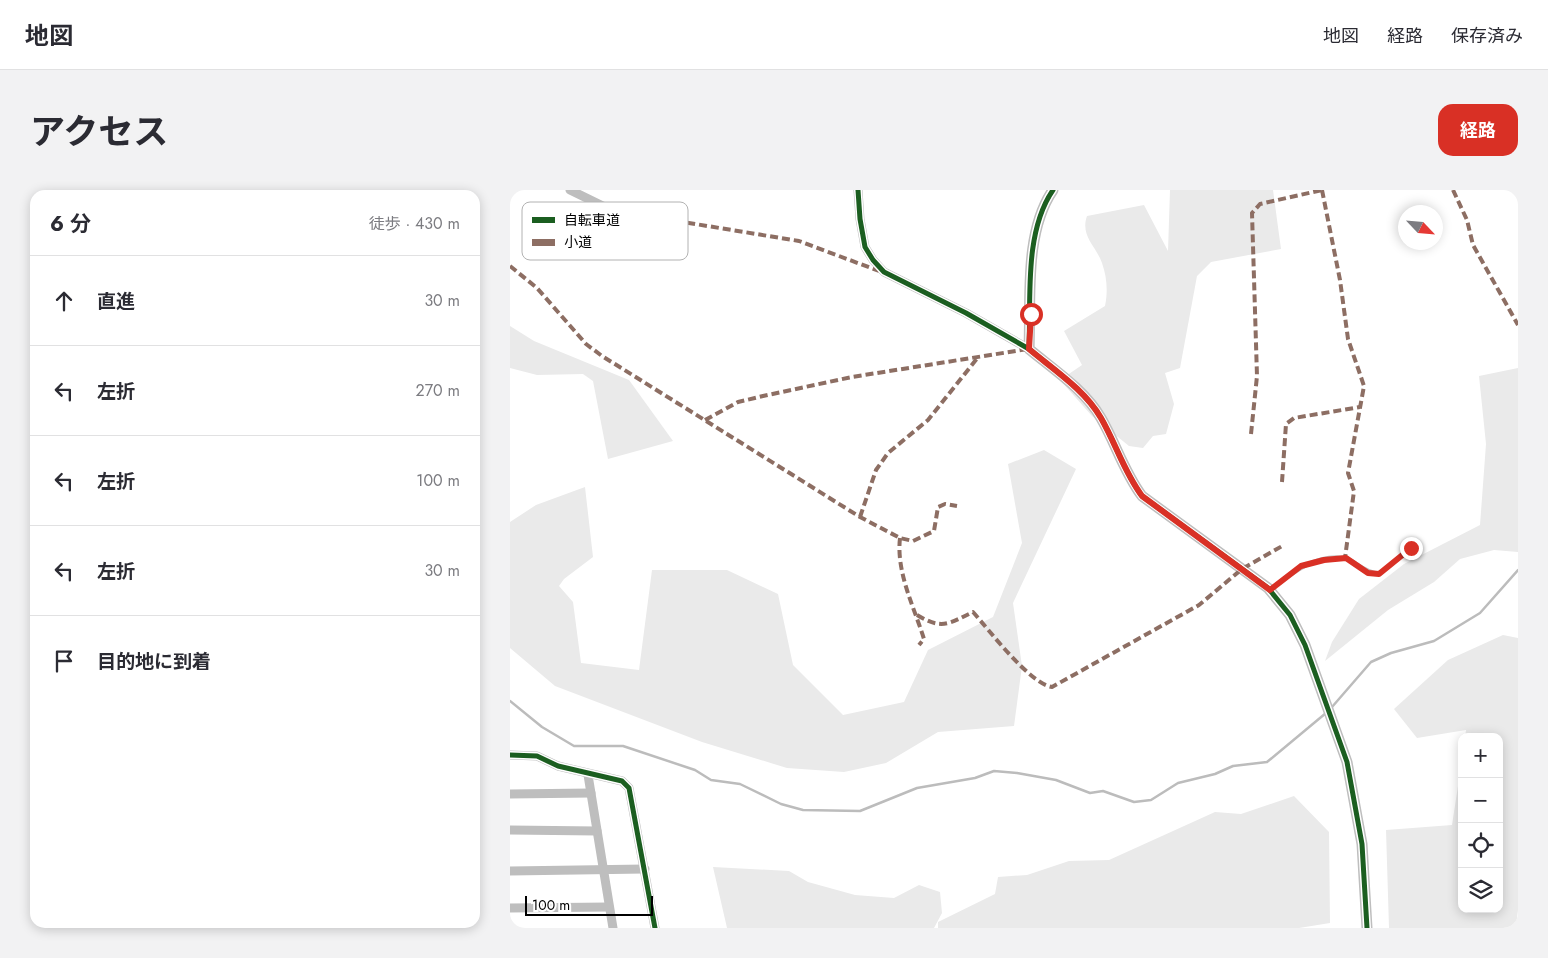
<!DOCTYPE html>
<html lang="ja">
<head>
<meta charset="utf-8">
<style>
	body { margin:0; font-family:Jost,"Noto Sans JP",sans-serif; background:#f2f2f3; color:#2b2b33 }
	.controls { position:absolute; right:15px; bottom:15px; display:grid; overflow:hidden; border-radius:10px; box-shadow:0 2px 12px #0003 }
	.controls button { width:45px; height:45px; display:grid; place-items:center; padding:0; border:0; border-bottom:1px solid #e1e1e2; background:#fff; color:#2b2b33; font:25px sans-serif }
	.compass { position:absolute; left:888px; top:15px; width:45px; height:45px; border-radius:50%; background:#fff; box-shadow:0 2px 12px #0003; rotate:116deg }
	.scale { position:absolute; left:15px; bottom:12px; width:128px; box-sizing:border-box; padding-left:5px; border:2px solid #000; border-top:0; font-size:14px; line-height:18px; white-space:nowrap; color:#000; -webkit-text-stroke:4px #fff; paint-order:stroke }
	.stop { position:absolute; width:15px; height:15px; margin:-11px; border:4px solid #d93025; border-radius:50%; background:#fff }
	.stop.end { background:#d93025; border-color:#fff; box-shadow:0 1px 5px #0008 }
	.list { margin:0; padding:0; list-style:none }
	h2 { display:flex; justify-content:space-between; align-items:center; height:65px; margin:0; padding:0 20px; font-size:21px }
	h2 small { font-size:16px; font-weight:400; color:#7c7c81 }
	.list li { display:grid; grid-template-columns:32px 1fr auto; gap:15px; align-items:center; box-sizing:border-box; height:90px; padding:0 20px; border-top:1px solid #e1e1e2 }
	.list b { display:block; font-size:19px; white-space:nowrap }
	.list em { font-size:16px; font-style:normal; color:#7c7c81 }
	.icon { flex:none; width:28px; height:28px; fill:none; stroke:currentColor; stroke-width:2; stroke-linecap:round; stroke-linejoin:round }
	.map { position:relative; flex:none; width:1008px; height:738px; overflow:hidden; border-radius:15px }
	header { display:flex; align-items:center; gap:30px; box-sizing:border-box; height:70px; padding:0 25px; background:#fff; border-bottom:1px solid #e1e1e2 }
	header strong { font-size:24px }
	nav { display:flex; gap:28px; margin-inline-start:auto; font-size:18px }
	.intro { display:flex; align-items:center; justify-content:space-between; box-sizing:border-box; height:120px; padding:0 30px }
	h1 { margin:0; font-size:35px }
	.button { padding:12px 22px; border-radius:15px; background:#d93025; color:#fff; font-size:18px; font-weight:700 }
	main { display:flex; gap:30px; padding:0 30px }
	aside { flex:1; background:#fff; border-radius:15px; box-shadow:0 2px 12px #0003 }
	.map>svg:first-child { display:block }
</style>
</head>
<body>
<header>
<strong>地図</strong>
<nav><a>地図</a><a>経路</a><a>保存済み</a></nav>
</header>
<div class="intro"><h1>アクセス</h1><a class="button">経路</a></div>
<main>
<aside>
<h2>6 分<small>徒歩 · 430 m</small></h2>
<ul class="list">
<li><svg class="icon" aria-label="ahead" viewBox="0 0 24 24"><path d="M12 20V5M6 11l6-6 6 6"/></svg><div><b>直進</b></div><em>30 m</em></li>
<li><svg class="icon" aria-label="left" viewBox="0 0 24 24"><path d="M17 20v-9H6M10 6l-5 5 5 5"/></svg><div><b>左折</b></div><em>270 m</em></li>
<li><svg class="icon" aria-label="left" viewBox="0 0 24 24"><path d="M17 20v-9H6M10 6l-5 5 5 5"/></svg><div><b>左折</b></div><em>100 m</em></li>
<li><svg class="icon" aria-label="left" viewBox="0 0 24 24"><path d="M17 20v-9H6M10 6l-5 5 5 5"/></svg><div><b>左折</b></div><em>30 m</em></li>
<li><svg class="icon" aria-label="arrive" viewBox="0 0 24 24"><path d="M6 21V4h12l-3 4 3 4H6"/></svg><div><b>目的地に到着</b></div></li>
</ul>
</aside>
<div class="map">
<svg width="1008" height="738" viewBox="0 0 1008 738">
	<rect width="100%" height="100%" fill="#fff"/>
	<!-- green -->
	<g fill="#eaeaea">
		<path d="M660 0H763L771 59 701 72 687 86 670 178 655 183 664 214 656 244 643 246 633 258 619 256 582 226 550 190 572 175 554 141 595 116C598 102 597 87 592 73 586 56 570 46 577 26L634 15 658 61Z"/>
		<polygon points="0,136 24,151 119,190 163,251 98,269 83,191 73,184 27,185 0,178"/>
		<polygon points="1008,178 1008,362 984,360 950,369 924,392 878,420 815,471 822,452 849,409 894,374 970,335 976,254 969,186"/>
		<polygon points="534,260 566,279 503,413 512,476 504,536 428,542 376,573 334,582 277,578 192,552 45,496 0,458 0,332 26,315 75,297 83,367 54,389 49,396 63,412 71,473 129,480 142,380 217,380 268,404 283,475 333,525 394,512 418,460 483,427 512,353 498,274"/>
		<polygon points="993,445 1008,448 1008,720 1006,738 879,738 876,640 942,635 952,570 952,719 989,719 989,547 955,547 956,540 907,548 884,519 938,470"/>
		<polygon points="784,606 819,642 820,733 789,738 428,738 428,732 485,704 488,687 517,685 559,671 599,670 705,622 731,624"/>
		<polygon points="203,677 279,681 298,692 345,705 384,708 409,695 430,702 432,723 424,738 217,738"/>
	</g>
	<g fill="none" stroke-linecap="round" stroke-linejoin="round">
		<!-- stream -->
		<g stroke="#bcbcbc" stroke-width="2.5">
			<polyline points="0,511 32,537 64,556 113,556 185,580 201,590 230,594 271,614 293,620 350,621 407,598 465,588 484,581 507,583 546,590 580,603 593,601 624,612 641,610 668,593 705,584 723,576 757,572 816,523"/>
			<polyline points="822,517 861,472 881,463 924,451 970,423 1008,380"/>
		</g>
		<!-- service -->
		<path stroke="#bebebe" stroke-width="4.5" d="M761 399C782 383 805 364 834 368 845 370 852 382 869 384L901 358"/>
		<!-- minor -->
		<g stroke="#bebebe" stroke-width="9">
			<polyline points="60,0 99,19 118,23"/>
			<polyline points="348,0 350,29 355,57 363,70 374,82 456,123 519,159"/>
			<polyline points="0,565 27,566 48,576 112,591 119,598 145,738"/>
			<polyline points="78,585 103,738"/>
			<polyline points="0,604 81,603"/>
			<polyline points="0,640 87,641"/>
			<polyline points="0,681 135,679"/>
			<polyline points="0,718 99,717"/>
		</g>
		<!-- tertiary -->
		<path stroke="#bebebe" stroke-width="11" d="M543 0C514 42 521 109 519 159 543 179 575 200 591 228 606 254 614 282 632 306L758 398 780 425 795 455 837 572 852 654 857 738"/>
		<!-- quiet -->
		<g stroke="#8d6e63" stroke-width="4" stroke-dasharray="8 4" stroke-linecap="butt">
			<polyline points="812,0 830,90 838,149 854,196 838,283 844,301 835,368"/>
			<polyline points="943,0 957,30 963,55 1008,135"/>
			<polyline points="118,23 289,51 369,81"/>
			<polyline points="0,76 27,98 76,154 92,166 350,327 390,348 403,351 424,341 428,317 435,314 447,316"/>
			<polyline points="195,230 228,212 253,206 342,187 518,159"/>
			<polyline points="741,244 747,186 742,23 750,14 812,0"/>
			<polyline points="772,292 776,234 784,228 850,217"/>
			<polyline points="350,327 366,280 378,263 418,230 469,166"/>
			<path d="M390 348C386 382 404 417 414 449L409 455"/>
			<path d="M407 425C432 440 438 434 463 422 479 440 520 494 542 497L689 415 732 379 774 355"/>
		</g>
		<defs>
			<g id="cycleway">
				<polyline points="348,0 350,29 355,57 363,70 374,82 456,123 519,159"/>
				<path d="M543 0C514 42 521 109 519 159 543 179 575 200 591 228 606 254 614 282 632 306L758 398 780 425 795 455 837 572 852 654 857 738"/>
				<polyline points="0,565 27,566 48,576 112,591 119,598 145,738"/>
			</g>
		</defs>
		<!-- cycleway casing -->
		<use href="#cycleway" stroke="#fff" stroke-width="8"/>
		<!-- cycleway -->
		<use href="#cycleway" stroke="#1b5e20" stroke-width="5"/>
	</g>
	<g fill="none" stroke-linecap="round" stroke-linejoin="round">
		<!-- route -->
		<path stroke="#d93025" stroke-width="6" d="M521 124 519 159C544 180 575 200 591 228 606 254 614 282 632 306L760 400 791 376 814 370 836 368 858 383 869 384 901 358"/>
	</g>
	<!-- legend -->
	<rect x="12" y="12" width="166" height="58" rx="8" fill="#fff" stroke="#b2b2b2" stroke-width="1"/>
	<rect x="22" y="27" width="23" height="6" fill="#1b5e20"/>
	<rect x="22" y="49" width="23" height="7" fill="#8d6e63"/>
	<g font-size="14" fill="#000">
		<text x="54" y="35">自転車道</text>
		<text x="54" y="57">小道</text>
	</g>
</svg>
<div class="controls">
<button>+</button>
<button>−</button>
<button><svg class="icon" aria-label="locate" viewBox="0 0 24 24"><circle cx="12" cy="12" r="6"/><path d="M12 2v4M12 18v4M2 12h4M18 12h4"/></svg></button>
<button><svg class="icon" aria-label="layers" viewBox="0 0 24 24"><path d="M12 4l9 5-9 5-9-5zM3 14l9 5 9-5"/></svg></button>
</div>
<svg class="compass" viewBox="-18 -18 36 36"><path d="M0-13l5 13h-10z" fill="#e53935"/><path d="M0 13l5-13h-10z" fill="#7c7c81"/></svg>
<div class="scale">100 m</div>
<div class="stop" style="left:521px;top:124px"></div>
<div class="stop end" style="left:901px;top:358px"></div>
</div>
</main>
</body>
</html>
